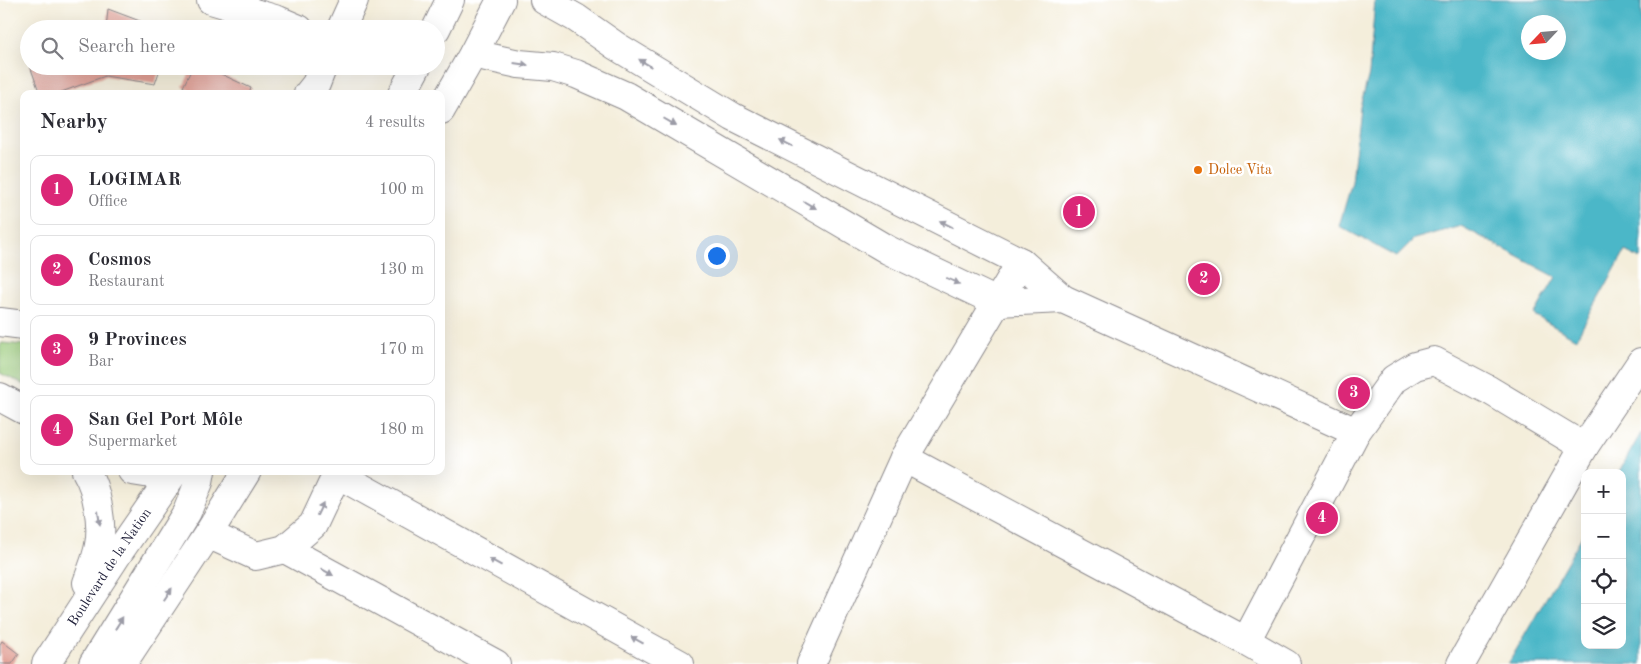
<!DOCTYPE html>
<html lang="en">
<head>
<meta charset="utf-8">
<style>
	body { margin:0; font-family:"Old Standard TT",serif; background:#f7f7f7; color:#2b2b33 }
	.controls { position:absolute; right:15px; bottom:15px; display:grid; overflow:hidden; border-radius:10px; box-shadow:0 5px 20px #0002 }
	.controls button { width:45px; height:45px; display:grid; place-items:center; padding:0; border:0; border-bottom:1px solid #e1e1e2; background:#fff; color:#2b2b33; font:25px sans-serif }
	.compass { position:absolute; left:1521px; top:15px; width:45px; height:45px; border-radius:50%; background:#fff; box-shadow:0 5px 20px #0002; rotate:244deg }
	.you { position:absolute; left:716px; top:255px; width:18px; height:18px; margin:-12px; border:4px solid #fff; border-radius:50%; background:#1a73e8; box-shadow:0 0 0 8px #1a73e833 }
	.badge { display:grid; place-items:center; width:32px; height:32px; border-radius:50%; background:#db2777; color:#fff; font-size:16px; font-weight:700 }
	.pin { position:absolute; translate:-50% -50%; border:2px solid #fff; box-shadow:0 1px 5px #0006 }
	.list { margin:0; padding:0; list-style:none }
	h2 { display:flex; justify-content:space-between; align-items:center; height:65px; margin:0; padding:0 20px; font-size:21px }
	h2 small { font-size:16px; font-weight:400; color:#7c7c81 }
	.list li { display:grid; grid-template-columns:32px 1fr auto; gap:15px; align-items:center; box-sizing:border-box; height:70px; margin:0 10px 10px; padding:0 10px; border:1px solid #e1e1e2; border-radius:10px }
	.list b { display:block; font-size:19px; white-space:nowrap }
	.list p { margin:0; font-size:16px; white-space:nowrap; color:#7c7c81 }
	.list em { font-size:16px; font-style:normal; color:#7c7c81 }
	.icon { flex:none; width:28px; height:28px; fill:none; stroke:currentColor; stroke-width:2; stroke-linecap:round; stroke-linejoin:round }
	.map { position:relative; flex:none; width:1641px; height:664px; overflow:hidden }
	.search { position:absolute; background:#fff; box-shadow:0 5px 20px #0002; left:20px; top:20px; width:425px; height:55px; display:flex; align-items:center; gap:12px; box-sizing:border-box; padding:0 18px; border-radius:28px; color:#7c7c81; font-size:19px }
	.panel { position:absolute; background:#fff; box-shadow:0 5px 20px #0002; left:20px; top:90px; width:425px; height:385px; border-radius:10px }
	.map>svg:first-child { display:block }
</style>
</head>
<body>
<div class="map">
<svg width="1641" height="664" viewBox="0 0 1641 664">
	<rect width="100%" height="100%" fill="#fff"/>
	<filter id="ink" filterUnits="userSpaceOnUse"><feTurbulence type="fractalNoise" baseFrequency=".02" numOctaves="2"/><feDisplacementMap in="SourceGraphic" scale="10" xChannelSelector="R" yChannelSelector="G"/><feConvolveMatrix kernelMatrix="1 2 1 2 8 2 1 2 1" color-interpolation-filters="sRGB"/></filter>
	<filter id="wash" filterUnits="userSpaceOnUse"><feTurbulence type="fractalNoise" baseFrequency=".0096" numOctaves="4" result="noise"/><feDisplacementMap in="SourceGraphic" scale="20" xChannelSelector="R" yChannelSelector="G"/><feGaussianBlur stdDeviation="1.12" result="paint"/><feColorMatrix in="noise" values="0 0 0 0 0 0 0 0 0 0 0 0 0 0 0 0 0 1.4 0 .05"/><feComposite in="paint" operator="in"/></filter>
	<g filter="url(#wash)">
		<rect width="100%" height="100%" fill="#f4eedb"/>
		<!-- green -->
		<polygon fill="#9bcc7c" stroke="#5e775c" points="2,343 24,345 24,385 0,373 0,346"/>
		<!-- water -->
		<g fill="#4bb7c8" stroke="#366c82" fill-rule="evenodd">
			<path d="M1375 0H1641V259L1625 251 1576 339 1534 315 1556 277 1461 226 1414 239 1396 257 1339 226 1352 182 1360 107 1369 74ZM1528 22H1558V52H1528Z"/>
			<polygon points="1641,433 1641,664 1508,664 1585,531 1585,645 1622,645 1622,473 1618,473"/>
		</g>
		<g id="blocks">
			<!-- building -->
			<g fill="#e19f94">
				<polygon points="108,9 161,29 106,29"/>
				<polygon points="73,26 93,27 93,29 67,29"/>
				<polygon points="29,46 29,61 24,48"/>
				<polygon points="30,66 161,66 155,84 105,76 56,94 40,94"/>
				<polygon points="193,66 204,66 251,88 249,94 197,94 183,87"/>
				<polygon points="2,641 19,654 12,664 0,664 0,644"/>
			</g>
		</g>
	</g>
	<g filter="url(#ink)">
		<use href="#blocks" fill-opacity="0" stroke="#8b888b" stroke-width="1"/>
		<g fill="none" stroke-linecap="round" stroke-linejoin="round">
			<defs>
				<g id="minor">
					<polyline points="211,0 278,20 299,29"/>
					<polyline points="544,0 576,18 616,46 733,117 1021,262 1063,299 1356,432"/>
					<polyline points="341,29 354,0"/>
					<polyline points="473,54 519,64 553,67 576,74 626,96 888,250 997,302 1063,299"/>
					<polyline points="308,94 316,84 323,66"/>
					<polyline points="1021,262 904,458 1246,641 1286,664"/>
					<polyline points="1246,641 1356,432 1394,379 1415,366 1434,361 1489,390 1584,447"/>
					<polyline points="1461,664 1584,447 1641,362"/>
				</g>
				<g id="major">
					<polyline points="436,29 450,0"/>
					<polyline points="402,94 417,66"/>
					<polyline points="441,110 473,54 501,0"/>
					<polyline points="0,322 24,325"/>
					<polyline points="0,397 24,410"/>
					<path d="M86 471C97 489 103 524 99 545 97 558 91 571 87 583"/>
					<polyline points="132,471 157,475 174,471"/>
					<polyline points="337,474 680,664"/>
					<polyline points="208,534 256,556 285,549 313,525 337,474 337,471"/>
					<polyline points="285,549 496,664"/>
					<path id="s1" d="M46 664 117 555 175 471"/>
					<polyline points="93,664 187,512 199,482 201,471"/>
					<polyline points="122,664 208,534 247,471"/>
					<polyline points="811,664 904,458"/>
				</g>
			</defs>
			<!-- minor casing -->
			<use href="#minor" stroke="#8b888b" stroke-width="30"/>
			<!-- major casing -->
			<use href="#major" stroke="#8b888b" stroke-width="30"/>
			<!-- minor -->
			<use href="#minor" stroke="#fff" stroke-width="28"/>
			<!-- major -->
			<use href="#major" stroke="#fff" stroke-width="28"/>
		</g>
		<!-- one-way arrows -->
		<defs><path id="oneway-solid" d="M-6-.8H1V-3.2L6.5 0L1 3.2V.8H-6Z" transform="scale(1.25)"/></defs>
		<g fill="#9c9ca7">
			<use href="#oneway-solid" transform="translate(645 63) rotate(-149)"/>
			<use href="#oneway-solid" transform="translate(521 64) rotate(8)"/>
			<use href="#oneway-solid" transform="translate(670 122) rotate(30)"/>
			<use href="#oneway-solid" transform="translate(786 143) rotate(-153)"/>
			<use href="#oneway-solid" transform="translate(810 205) rotate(30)"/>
			<use href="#oneway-solid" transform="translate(946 224) rotate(-153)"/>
			<use href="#oneway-solid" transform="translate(953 281) rotate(25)"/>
			<use href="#oneway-solid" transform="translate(320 509) rotate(-64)"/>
			<use href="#oneway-solid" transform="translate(99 518) rotate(82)"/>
			<use href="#oneway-solid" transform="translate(495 562) rotate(-151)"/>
			<use href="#oneway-solid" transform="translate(327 572) rotate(29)"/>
			<use href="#oneway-solid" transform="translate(168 594) rotate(-56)"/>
			<use href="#oneway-solid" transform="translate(119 623) rotate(-58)"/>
			<use href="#oneway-solid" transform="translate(637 640) rotate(-151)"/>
		</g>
	</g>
	<!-- markers -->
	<circle fill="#e8710a" stroke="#fff" stroke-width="2" cx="1198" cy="170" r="5"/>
	<g text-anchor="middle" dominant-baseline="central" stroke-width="5" stroke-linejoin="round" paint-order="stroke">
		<!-- food labels -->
		<g font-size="14" fill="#c56008" stroke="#fff" text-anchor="start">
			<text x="1208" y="170">Dolce Vita</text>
		</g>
		<!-- street labels -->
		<g font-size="14" fill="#22223b" stroke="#fff">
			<text stroke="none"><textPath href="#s1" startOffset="116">Boulevard de la Nation</textPath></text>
		</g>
	</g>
</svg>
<div class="controls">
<button>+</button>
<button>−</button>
<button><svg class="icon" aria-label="locate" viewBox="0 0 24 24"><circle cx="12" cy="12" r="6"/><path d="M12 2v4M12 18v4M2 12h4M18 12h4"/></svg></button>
<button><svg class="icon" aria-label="layers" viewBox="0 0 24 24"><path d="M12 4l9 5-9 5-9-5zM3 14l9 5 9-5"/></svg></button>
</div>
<svg class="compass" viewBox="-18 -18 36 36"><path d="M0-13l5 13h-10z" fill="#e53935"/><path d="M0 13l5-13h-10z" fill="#7c7c81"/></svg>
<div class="you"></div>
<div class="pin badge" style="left:1079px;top:212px">1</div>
<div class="pin badge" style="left:1204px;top:279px">2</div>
<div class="pin badge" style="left:1354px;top:393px">3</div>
<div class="pin badge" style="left:1322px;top:518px">4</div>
<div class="search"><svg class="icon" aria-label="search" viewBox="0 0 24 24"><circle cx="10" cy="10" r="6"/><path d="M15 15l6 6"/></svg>Search here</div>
<section class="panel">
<h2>Nearby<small>4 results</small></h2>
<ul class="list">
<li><span class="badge">1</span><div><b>LOGIMAR</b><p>Office</p></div><em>100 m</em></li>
<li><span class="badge">2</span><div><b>Cosmos</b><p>Restaurant</p></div><em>130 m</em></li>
<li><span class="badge">3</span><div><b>9 Provinces</b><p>Bar</p></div><em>170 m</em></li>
<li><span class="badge">4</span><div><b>San Gel Port Môle</b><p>Supermarket</p></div><em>180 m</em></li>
</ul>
</section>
</div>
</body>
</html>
